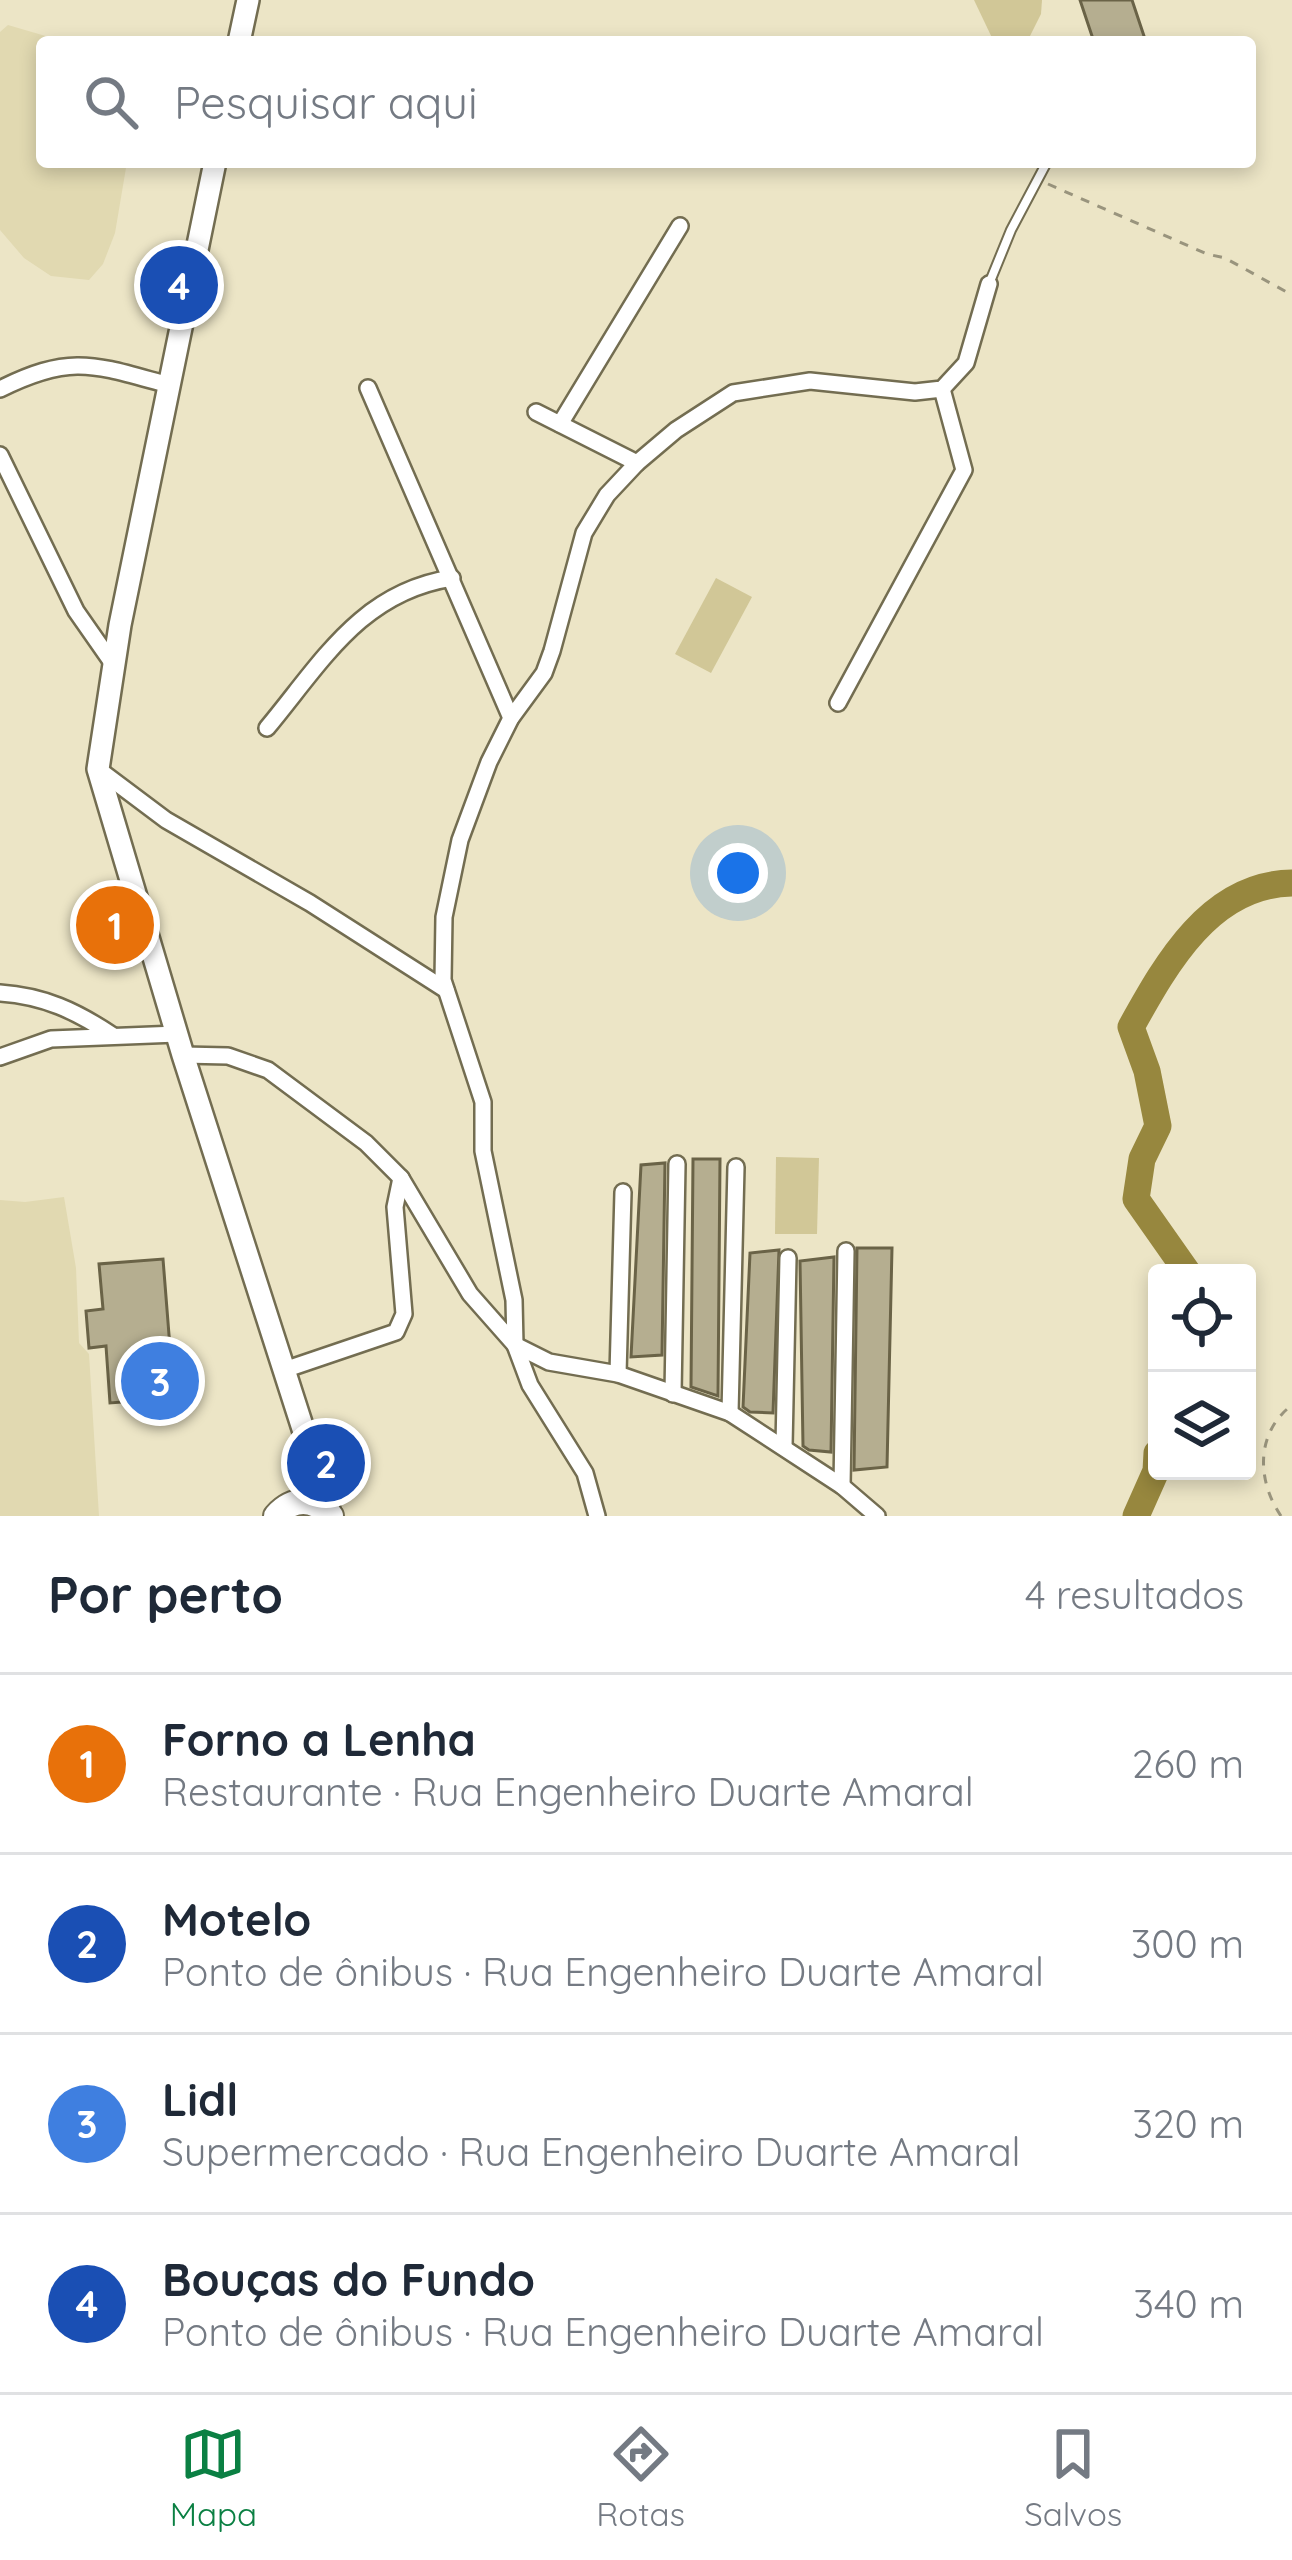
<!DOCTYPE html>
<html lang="pt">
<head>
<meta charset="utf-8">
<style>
	body { margin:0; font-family:Quicksand,sans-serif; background:#f6f6f7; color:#1f2937 }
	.controls { position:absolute; right:36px; bottom:36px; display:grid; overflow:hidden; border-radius:12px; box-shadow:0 6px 18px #0003 }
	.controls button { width:108px; height:108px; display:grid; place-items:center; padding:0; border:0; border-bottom:3px solid #e0e1e3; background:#fff; color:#1f2937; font:60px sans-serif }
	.you { position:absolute; left:738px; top:873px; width:42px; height:42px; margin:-30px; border:9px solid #fff; border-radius:50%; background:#1a73e8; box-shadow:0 0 0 18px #1a73e833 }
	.badge { display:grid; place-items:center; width:78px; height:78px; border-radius:50%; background:#0b8043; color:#fff; font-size:39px; font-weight:700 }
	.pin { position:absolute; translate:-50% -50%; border:6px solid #fff; box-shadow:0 3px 12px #0006 }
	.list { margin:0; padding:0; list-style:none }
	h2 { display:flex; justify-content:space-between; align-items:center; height:156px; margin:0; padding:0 48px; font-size:51px }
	h2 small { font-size:39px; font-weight:400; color:#747a83 }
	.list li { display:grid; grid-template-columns:78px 1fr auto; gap:36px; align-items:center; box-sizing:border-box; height:180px; padding:0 48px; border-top:3px solid #e0e1e3 }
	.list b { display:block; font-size:45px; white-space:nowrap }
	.list p { margin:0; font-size:39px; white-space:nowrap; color:#747a83 }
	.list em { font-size:39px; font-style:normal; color:#747a83 }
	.icon { flex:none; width:66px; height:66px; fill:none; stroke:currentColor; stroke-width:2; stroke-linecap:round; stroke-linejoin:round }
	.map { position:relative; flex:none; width:1292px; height:1516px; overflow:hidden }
	.search { position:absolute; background:#fff; box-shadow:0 6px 18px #0003; left:36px; right:36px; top:36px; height:132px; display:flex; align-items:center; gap:30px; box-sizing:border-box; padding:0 42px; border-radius:12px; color:#747a83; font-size:45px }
	.sheet { height:876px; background:#fff }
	nav { display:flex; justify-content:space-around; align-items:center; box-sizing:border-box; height:168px; border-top:3px solid #e0e1e3; background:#fff; font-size:33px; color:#747a83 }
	nav a { display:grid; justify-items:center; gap:6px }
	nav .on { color:#0b8043 }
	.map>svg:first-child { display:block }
</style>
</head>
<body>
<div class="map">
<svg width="1292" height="1516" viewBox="0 0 1292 1516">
	<rect width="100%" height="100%" fill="#ece5c6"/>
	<!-- built -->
	<g fill="#e1d9b1">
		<polygon points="8,25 66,42 42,42 42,162 127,162 115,233 103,264 89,280 51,276 24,258 0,230 0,32"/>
		<polygon points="64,1197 76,1268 79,1343 89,1354 99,1516 0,1516 0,1200 25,1202"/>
	</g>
	<!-- green -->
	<g fill="#d1c797">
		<polygon points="974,0 1042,0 1041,14 1027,42 994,42"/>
		<polygon points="716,578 752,597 711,673 675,654"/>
		<polygon points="776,1157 819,1158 817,1234 775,1234"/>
	</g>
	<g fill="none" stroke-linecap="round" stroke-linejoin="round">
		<!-- river -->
		<g stroke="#97873e" stroke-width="27">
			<path d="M1188 1273 1136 1199 1142 1159 1158 1126 1147 1071 1131 1027C1166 964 1210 884 1292 883"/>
			<polyline points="1136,1516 1156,1471 1157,1453"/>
		</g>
	</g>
	<!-- building -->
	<g fill="#b5ae90" stroke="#6a6347" stroke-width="3">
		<polygon points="1080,0 1132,0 1146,42 1094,42"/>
		<polygon points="693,1159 720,1159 718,1396 691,1387"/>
		<polygon points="665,1163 662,1355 631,1357 641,1165"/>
		<polygon points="857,1248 892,1248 887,1467 854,1470"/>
		<polygon points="779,1250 773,1413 750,1412 743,1407 750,1253"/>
		<polygon points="834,1257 831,1452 809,1450 803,1446 800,1261"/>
		<polygon points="163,1259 174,1398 110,1403 106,1346 89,1348 86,1311 103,1309 99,1264"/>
	</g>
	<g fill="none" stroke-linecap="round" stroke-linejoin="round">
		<defs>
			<polyline id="lane" points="989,284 1011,230 1047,162"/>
			<g id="street">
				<polyline points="368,388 511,718"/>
				<path d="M0 389C72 353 95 365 169 385"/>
				<polyline points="536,412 637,463"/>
				<polyline points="560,424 680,226"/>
				<polyline points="0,455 76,611 113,664"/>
				<polyline points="838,703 964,470 942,389"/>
				<path d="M267 728C322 662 361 592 452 578"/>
				<polyline points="98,769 166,820 310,903 446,990"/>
				<path d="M0 993C44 996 76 1011 112 1035"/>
				<polyline points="183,1055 228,1056 268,1070 366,1143 401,1178 470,1294 515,1345 549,1362 618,1374 730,1413 842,1486 877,1516"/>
				<polyline points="0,1057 51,1039 177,1034"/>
				<polyline points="284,1370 396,1332 404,1314 395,1207 401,1178"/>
				<polyline points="618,1374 623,1192"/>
				<polyline points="673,1394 677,1164"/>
				<polyline points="730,1413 736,1167"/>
				<polyline points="784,1446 788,1258"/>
				<polyline points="842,1486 846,1251"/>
				<polyline points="597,1516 585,1473 530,1385 515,1345 514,1300 483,1151 483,1102 443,980 444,917 460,840 489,762 511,718 544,673 552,651 584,533 607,495 637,463 676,430 733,393 810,381 915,392 942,389 966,363 989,284"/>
			</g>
			<g id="secondary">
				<polyline points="239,42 248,0"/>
				<polyline points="215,162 120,625 98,769 183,1055 330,1513"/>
			</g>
			<path id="primary" d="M276 1516C293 1497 314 1498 331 1516"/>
		</defs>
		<!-- lane casing -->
		<use href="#lane" stroke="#736d51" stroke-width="12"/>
		<!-- street casing -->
		<use href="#street" stroke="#736d51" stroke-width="20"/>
		<!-- secondary casing -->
		<use href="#secondary" stroke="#736d51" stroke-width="26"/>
		<!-- primary casing -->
		<use href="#primary" stroke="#736d51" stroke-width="28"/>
		<!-- path -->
		<g stroke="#99947d" stroke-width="3" stroke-dasharray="9 9" stroke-linecap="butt">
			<polyline points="1048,184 1207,254 1225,258 1292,295"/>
			<path d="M1281 1516C1257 1481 1255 1433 1292 1405"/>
		</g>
		<!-- lane -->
		<use href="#lane" stroke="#fff" stroke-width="8"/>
		<!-- street -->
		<use href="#street" stroke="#fff" stroke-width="15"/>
		<!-- secondary -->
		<use href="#secondary" stroke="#fff" stroke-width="21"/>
		<!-- primary -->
		<use href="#primary" stroke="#fff" stroke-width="24"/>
	</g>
</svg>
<div class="controls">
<button><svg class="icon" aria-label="locate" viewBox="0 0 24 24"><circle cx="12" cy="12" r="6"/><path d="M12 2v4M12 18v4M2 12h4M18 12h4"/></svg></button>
<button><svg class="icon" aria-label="layers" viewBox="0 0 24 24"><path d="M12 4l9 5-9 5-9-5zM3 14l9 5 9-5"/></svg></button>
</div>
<div class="you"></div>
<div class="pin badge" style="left:115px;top:925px;background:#e8710a">1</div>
<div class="pin badge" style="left:326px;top:1463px;background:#1a4fb4">2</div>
<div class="pin badge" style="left:160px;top:1381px;background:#3f7fe0">3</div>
<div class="pin badge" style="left:179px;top:285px;background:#1a4fb4">4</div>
<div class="search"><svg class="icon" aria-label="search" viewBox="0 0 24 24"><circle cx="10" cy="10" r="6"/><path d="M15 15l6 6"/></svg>Pesquisar aqui</div>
</div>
<section class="sheet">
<h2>Por perto<small>4 resultados</small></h2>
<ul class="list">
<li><span class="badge" style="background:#e8710a">1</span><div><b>Forno a Lenha</b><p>Restaurante · Rua Engenheiro Duarte Amaral</p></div><em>260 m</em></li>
<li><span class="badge" style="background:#1a4fb4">2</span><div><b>Motelo</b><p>Ponto de ônibus · Rua Engenheiro Duarte Amaral</p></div><em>300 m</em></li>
<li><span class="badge" style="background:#3f7fe0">3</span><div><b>Lidl</b><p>Supermercado · Rua Engenheiro Duarte Amaral</p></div><em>320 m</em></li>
<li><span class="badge" style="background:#1a4fb4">4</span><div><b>Bouças do Fundo</b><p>Ponto de ônibus · Rua Engenheiro Duarte Amaral</p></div><em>340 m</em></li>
</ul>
</section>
<nav>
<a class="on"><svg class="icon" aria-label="map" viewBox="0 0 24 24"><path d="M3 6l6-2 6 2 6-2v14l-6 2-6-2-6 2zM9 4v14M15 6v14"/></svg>Mapa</a>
<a><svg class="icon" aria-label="directions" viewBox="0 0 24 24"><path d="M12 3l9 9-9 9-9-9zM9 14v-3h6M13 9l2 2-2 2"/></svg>Rotas</a>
<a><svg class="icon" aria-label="saved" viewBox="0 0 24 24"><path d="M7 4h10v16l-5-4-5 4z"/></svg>Salvos</a>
</nav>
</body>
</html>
